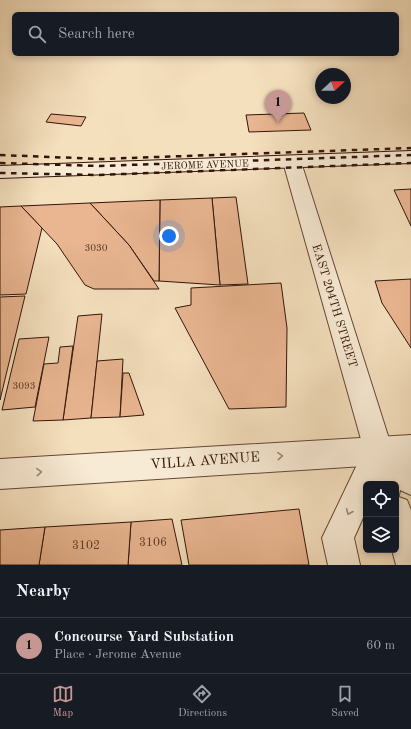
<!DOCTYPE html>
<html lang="en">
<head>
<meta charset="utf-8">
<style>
	body { margin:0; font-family:"Old Standard TT",serif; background:#20242c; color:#f1f3f6 }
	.controls { position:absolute; right:12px; bottom:12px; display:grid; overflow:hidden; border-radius:6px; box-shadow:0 2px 6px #0003 }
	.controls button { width:36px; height:36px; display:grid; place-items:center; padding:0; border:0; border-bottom:1px solid #363941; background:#171b24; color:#f1f3f6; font:20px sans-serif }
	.compass { position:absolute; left:315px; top:68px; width:36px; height:36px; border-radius:50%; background:#171b24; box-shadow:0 2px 6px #0003; rotate:68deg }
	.you { position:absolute; left:169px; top:236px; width:14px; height:14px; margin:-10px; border:3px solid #fff; border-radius:50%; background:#1a73e8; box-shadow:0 0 0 6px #1a73e833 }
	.badge { display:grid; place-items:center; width:26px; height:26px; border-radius:50%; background:#c59692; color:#111; font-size:13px; font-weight:700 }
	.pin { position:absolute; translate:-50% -33px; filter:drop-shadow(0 1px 2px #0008) }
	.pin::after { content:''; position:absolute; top:21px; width:14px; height:12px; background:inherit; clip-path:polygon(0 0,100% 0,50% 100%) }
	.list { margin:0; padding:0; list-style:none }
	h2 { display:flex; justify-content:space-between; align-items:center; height:52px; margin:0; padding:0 16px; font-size:17px }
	h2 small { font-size:13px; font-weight:400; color:#9ea1a6 }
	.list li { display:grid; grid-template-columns:26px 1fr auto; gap:12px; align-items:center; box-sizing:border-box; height:56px; padding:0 16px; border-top:1px solid #363941 }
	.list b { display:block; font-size:15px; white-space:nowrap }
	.list p { margin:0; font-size:13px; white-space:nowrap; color:#9ea1a6 }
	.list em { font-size:13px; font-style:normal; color:#9ea1a6 }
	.icon { flex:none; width:22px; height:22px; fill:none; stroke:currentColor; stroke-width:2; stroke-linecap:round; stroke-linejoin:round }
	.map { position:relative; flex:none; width:411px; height:565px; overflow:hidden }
	.search { position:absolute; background:#171b24; box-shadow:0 2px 6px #0003; left:12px; right:12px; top:12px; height:44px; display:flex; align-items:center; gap:10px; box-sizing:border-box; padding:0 14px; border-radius:6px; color:#9ea1a6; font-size:15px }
	.sheet { height:108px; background:#171b24 }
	nav { display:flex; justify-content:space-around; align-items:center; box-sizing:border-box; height:56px; border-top:1px solid #363941; background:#171b24; font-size:11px; color:#9ea1a6 }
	nav a { display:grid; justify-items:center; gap:2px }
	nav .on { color:#c59692 }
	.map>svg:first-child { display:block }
</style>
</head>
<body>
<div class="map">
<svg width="411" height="565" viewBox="0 0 411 565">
	<rect width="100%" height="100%" fill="#f5e0be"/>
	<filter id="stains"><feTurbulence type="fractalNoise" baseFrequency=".005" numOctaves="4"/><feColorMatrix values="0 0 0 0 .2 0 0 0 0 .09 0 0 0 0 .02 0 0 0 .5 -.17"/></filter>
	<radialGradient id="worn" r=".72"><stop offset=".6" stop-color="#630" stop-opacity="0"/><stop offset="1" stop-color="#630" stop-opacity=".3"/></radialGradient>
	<!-- building -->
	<g fill="#e9b691" stroke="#331409">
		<polygon points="304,113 311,130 249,132 246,115"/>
		<polygon points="51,114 86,117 81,126 46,122"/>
		<polygon points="411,189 411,226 394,190"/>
		<polygon points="236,197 248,284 220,285 212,198"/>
		<polygon points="212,198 220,285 159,281 160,200"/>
		<polygon points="160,200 159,281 154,281 129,245 90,203"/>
		<polygon points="90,203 129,245 159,289 94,289 85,285 57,244 21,206"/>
		<polygon points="21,206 42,228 26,294 0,295 0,207"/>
		<polygon points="411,279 411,348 382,303 375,281"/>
		<polygon points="281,283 287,328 286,407 229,409 175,308 191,305 191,288"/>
		<polygon points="25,296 0,400 0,297"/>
		<polygon points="102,314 91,418 63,420 78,316"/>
		<polygon points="49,337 35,407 2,410 19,339"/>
		<polygon points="73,346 63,420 33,421 44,364 58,363 60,347"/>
		<polygon points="123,359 120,417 91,418 97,361"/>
		<polygon points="123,373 129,373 144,415 120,417"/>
		<polygon points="299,509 309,565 189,565 181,520"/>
		<polygon points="172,519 182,565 128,565 131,522"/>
		<polygon points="131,522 128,565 39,565 45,527"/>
		<polygon points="45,527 39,565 0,565 0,530"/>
	</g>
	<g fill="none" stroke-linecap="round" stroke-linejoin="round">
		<defs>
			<polygon id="minor" points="411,435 411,463 0,489 0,459"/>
			<g id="tertiary">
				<polygon points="292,156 298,158 301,162 390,442 411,461 411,495 400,490 399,495 396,496 396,484 366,484 366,511 354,538 360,565 328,565 322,538 364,450 283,162 286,158"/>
				<polygon points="396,496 407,500 411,510 411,565 396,565 392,550 396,550"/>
			</g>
			<polygon id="secondary" points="411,151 411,163 0,178 0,166"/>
		</defs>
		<!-- minor casing -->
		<use href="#minor" stroke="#644736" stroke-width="2"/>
		<!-- tertiary casing -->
		<use href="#tertiary" stroke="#644736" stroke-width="2"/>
		<!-- secondary casing -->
		<use href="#secondary" stroke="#331409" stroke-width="2"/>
		<!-- minor -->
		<use href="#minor" fill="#f8ebd5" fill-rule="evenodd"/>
		<!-- tertiary -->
		<use href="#tertiary" fill="#f8ebd5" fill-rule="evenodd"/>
		<!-- secondary -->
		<use href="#secondary" fill="#f8ebd5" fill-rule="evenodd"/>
		<!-- rail -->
		<g stroke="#331409" stroke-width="2.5" stroke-dasharray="5.5 5.5" stroke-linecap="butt">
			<polyline points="0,155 101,159 411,148"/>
			<polyline points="0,163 100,166 411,155"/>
			<polyline points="0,173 98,175 411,163"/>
		</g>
	</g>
	<!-- one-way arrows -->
	<defs><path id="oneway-chevron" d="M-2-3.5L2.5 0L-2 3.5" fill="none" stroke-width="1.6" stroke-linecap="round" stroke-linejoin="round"/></defs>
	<g stroke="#9f8a79">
		<use href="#oneway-chevron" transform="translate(280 456) rotate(-4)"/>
		<use href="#oneway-chevron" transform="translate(39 472) rotate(-4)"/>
		<use href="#oneway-chevron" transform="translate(349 512) rotate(113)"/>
	</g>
	<g text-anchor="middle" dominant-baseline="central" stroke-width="3" stroke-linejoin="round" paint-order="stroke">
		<!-- far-street labels -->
		<g font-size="10" fill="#331409" stroke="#f8ebd5">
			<text transform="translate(205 165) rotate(-2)">JEROME AVENUE</text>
		</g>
		<!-- number labels -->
		<g font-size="10" fill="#603c2b">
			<text x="96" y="248">3030</text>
			<text x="24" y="386">3093</text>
		</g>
		<!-- street labels -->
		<g font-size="12" fill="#331409" stroke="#f8ebd5">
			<text transform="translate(334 306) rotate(73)">EAST 204TH STREET</text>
		</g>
		<!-- near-number labels -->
		<g font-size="12" fill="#603c2b">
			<text x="153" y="543">3106</text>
			<text x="86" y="546">3102</text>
		</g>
		<!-- near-street labels -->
		<g font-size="14" fill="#331409" stroke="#f8ebd5">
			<text transform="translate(205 461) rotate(-4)">VILLA AVENUE</text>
		</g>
	</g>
	<rect width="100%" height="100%" filter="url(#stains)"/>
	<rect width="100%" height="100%" fill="url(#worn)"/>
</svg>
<div class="controls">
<button><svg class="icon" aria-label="locate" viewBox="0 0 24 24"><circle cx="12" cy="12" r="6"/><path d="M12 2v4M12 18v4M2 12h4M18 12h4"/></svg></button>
<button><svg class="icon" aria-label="layers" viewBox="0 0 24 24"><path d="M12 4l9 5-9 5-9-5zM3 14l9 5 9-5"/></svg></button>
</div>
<svg class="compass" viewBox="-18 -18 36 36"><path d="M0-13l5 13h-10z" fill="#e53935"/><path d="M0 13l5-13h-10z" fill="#9ea1a6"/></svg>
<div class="you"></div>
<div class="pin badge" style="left:278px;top:123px">1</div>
<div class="search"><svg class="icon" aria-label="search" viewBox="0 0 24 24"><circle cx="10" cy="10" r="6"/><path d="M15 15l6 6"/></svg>Search here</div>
</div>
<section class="sheet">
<h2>Nearby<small></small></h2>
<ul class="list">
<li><span class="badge">1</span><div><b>Concourse Yard Substation</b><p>Place · Jerome Avenue</p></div><em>60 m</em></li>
</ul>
</section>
<nav>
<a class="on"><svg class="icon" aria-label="map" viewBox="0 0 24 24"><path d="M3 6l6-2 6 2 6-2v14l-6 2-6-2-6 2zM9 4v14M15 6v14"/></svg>Map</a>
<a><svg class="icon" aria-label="directions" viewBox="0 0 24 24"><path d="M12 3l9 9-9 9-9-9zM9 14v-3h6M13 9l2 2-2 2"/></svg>Directions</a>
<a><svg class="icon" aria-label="saved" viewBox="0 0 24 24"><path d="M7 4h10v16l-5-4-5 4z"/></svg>Saved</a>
</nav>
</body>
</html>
